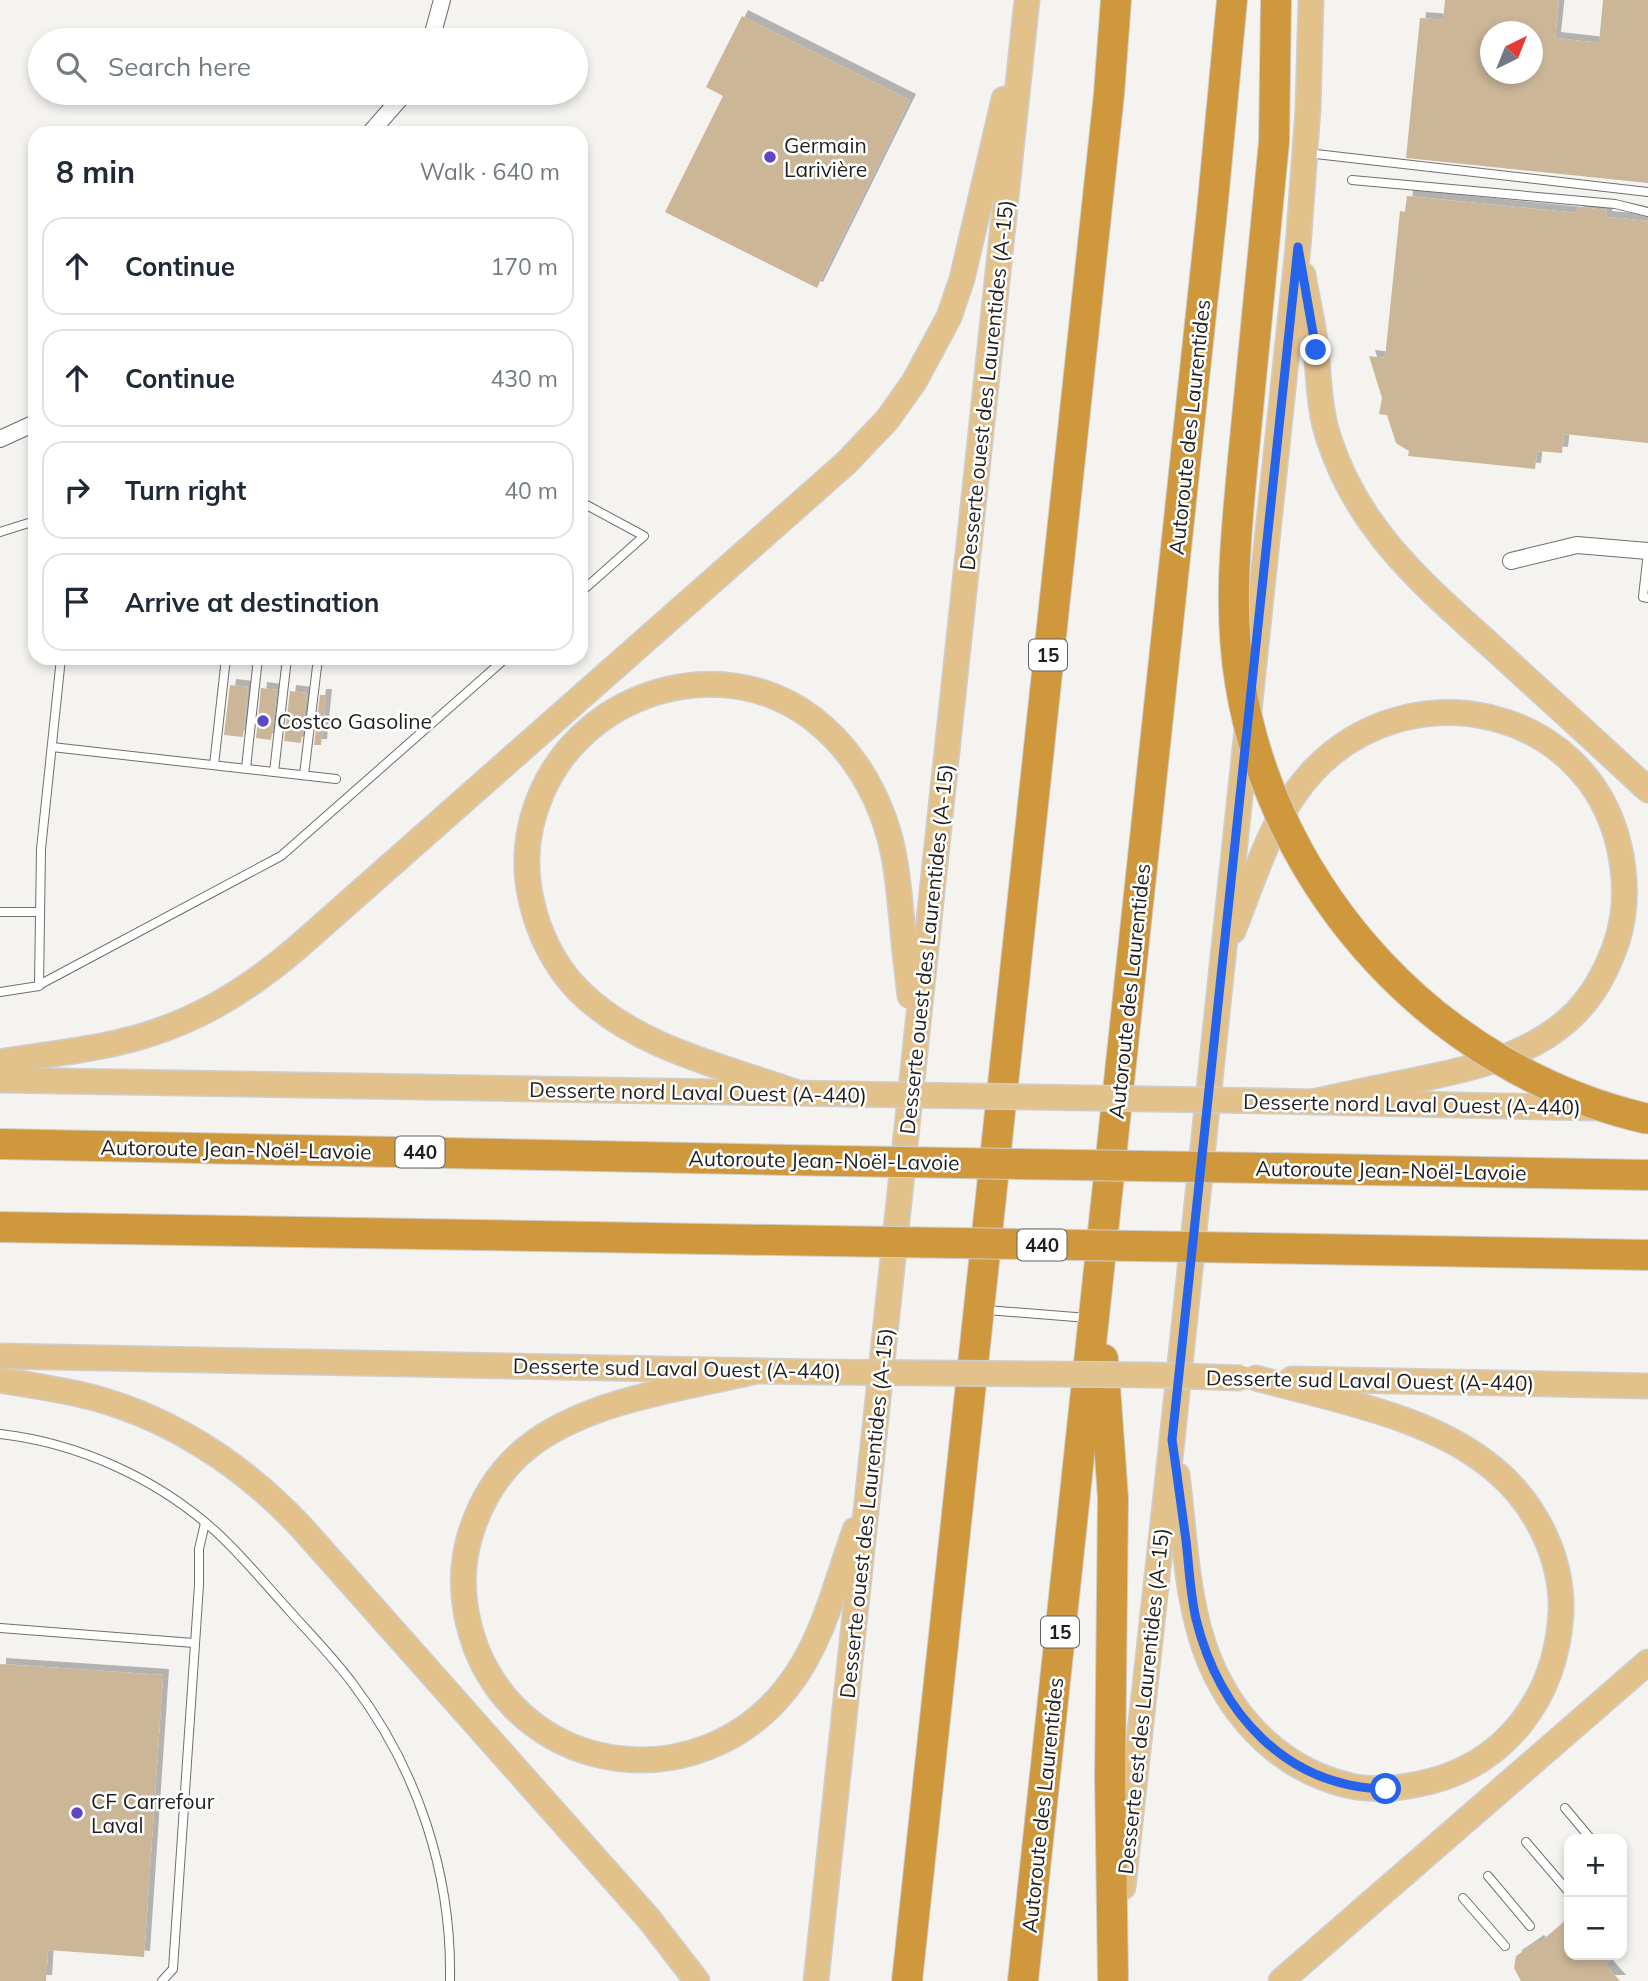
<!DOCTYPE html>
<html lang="en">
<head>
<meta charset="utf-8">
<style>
	body { margin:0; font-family:Mulish,sans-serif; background:#f2f2f3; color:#1f2937 }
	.controls { position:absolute; right:21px; bottom:21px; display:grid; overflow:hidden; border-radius:14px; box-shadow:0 4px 10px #0003 }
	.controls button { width:63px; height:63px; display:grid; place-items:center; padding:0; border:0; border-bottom:2px solid #e0e1e3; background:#fff; color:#1f2937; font:35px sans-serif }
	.compass { position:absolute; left:1480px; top:21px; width:63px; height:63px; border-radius:50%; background:#fff; box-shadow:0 4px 10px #0003; rotate:43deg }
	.stop { position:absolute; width:21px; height:21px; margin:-16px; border:5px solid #2563eb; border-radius:50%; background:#fff }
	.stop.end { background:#2563eb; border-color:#fff; box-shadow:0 2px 7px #0008 }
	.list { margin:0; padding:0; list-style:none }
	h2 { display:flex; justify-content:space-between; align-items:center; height:91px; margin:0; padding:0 28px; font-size:30px }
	h2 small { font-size:23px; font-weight:400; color:#747a83 }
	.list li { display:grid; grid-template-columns:46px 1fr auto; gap:21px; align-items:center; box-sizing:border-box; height:98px; margin:0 14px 14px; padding:0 14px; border:2px solid #e0e1e3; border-radius:21px }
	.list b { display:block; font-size:26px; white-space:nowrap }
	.list em { font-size:23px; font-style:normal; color:#747a83 }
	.icon { flex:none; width:38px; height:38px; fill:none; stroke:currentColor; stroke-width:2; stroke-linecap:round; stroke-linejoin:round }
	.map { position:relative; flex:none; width:1648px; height:1981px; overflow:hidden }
	.search { position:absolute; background:#fff; box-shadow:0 4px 10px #0003; left:28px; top:28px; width:560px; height:77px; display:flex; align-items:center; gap:18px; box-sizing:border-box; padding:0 24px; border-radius:38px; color:#747a83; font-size:26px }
	.panel { position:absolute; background:#fff; box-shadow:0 4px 10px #0003; left:28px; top:126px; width:560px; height:539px; border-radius:21px }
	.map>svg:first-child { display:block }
</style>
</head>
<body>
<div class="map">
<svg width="1648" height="1981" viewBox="0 0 1648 1981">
	<defs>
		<filter id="shadow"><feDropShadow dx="6" dy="-6" stdDeviation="0" flood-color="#0004"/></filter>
	</defs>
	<rect width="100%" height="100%" fill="#f5f3f0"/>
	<!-- building -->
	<g fill="#cbb698" fill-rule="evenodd" filter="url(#shadow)">
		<path d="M1445 0H1559L1555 38 1599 43 1603 0H1648V183L1406 158 1420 18 1443 20ZM1490 32H1532V74H1490Z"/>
		<polygon points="742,16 910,100 817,288 665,212 723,96 706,87"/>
		<polygon points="1407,196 1577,213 1578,207 1607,210 1606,217 1648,221 1648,443 1564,434 1562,453 1537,451 1535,469 1408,456 1409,451 1396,443 1387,415 1379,414 1382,398 1369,356 1385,358 1400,211 1405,212"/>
		<polygon points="230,685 248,687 243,737 224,735"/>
		<polygon points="261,688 277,690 271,740 256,738"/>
		<polygon points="290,691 307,693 301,743 284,741"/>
		<polygon points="320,695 326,695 321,745 314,745"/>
		<polygon points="0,1664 163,1675 144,1957 48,1950 46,1981 0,1981"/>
		<polygon points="1562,1924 1569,1933 1569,1955 1615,1955 1605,1964 1620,1981 1521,1981 1514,1968 1516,1956 1538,1941 1540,1943"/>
	</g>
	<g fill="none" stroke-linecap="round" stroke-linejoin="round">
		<defs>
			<g id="lane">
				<polyline points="1307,153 1648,192"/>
				<polyline points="1352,180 1615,204 1648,212"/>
				<polyline points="581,502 644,536 581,592"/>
				<polyline points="0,532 35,521"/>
				<polyline points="35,539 35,568"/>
				<polyline points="1648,552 1643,597 1648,598"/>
				<polyline points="52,747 336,779"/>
				<polyline points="214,765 226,658"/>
				<polyline points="246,768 258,658"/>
				<polyline points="274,772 287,658"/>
				<polyline points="304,775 318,658"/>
				<polyline points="0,912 40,912"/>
				<polyline points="39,985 281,856 506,658"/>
				<polyline points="0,992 39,986 41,849 61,658"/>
				<polyline points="986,1310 1088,1318"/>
				<path d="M0 1434C78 1443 156 1478 214 1530 241 1554 263 1582 287 1608 309 1633 333 1657 353 1684 418 1770 452 1874 450 1981"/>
				<polyline points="0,1628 194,1643"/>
				<polyline points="1565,1808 1591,1839"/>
				<polyline points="1526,1842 1568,1891"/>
				<polyline points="1488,1876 1530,1926"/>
				<polyline points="1463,1898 1505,1946"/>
				<polyline points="162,1981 173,1969 199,1585 199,1549 205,1523"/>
			</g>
			<g id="street">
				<polyline points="431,40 442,0"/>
				<polyline points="370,133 405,93"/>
				<polyline points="0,439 35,423"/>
				<polyline points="1511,561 1577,545 1648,551"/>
			</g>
			<g id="primary">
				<path d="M1303 275C1307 299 1313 323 1316 348 1319 379 1319 412 1330 442 1361 535 1430 590 1500 654 1549 699 1599 744 1648 790"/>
				<path d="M1233 931C1255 876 1272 815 1313 771 1409 669 1586 705 1619 846 1626 877 1627 910 1617 941 1607 971 1592 999 1568 1020 1525 1058 1471 1068 1417 1080 1382 1087 1348 1094 1313 1102"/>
				<path d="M0 1062C39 1055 78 1052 116 1043 188 1027 243 994 298 947L846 463 887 420 914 382 949 317 962 279 1004 99"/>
				<polyline points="0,1080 847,1094"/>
				<path d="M798 1093C722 1066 636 1048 578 990 554 965 538 932 531 899 523 863 527 826 542 792 587 690 722 650 812 718 844 742 868 777 882 814 896 849 898 884 902 921 904 946 907 971 910 996"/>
				<polyline points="1271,1101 1595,1108"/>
				<polyline points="0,1356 817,1372"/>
				<path d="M756 1371C685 1388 596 1399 536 1441 502 1465 480 1500 469 1539 459 1576 463 1613 476 1648 528 1779 700 1798 786 1689 822 1645 836 1583 855 1530"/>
				<polyline points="1292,1379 1648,1386"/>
				<path d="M0 1380C25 1384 50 1388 74 1393 163 1412 242 1463 303 1529L649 1919 697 1981"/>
				<path d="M1177 1475C1185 1536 1186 1605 1210 1662 1235 1721 1283 1770 1347 1785 1370 1791 1395 1789 1419 1784 1505 1767 1556 1698 1561 1613 1563 1559 1536 1504 1495 1470 1432 1416 1334 1400 1256 1378"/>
				<polyline points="1123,1887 1172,1440 1298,247 1308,109 1311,0"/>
				<polyline points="816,1981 1027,0"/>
				<polyline points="1281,1981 1648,1662"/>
			</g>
			<g id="highway">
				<polyline points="1243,460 1274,142 1276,0"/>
				<polyline points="0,1144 841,1161"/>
				<polyline points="1263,1168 1648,1175"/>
				<polyline points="0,1227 830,1241"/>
				<polyline points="1254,1248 1648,1255"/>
				<polyline points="1103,1359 1113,1498 1110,1776 1113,1978"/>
				<polyline points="907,1981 1109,94 1116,0"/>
				<polyline points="1023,1981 1212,211 1232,0"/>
			</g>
		</defs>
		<!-- lane casing -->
		<use href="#lane" stroke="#706f6c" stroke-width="10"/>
		<!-- street casing -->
		<use href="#street" stroke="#706f6c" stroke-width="18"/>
		<!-- primary casing -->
		<use href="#primary" stroke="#cecece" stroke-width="27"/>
		<!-- highway casing -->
		<use href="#highway" stroke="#cecece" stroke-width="32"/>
		<!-- lane -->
		<use href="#lane" stroke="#fff" stroke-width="8"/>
		<!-- street -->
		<use href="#street" stroke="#fff" stroke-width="16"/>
		<!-- primary -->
		<use href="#primary" stroke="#e3c18b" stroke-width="24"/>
		<!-- highway -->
		<use href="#highway" stroke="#d0983d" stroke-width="30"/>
		<defs>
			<g id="primary-bridge">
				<polyline points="847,1094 1271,1101"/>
				<polyline points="817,1372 1153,1375 1242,1378"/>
			</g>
			<g id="highway-bridge">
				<path d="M1243 460C1236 534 1228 608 1240 682 1274 893 1439 1071 1648 1119"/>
				<polyline points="841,1161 1263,1168"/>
				<polyline points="830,1241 1254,1248"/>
			</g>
		</defs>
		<!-- primary-bridge casing -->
		<use href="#primary-bridge" stroke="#cecece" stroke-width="27" stroke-linecap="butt"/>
		<!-- highway-bridge casing -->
		<use href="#highway-bridge" stroke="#cecece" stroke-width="32" stroke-linecap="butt"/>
		<!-- primary-bridge -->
		<use href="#primary-bridge" stroke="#e3c18b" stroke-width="24"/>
		<!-- highway-bridge -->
		<use href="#highway-bridge" stroke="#d0983d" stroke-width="30"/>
	</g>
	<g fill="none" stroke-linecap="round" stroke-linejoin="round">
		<!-- route -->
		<path stroke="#2563eb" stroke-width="9" d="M1316 350 1298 247 1172 1440C1177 1473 1181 1506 1186 1540 1189 1566 1190 1593 1196 1619 1219 1712 1285 1787 1386 1789"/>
	</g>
	<!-- markers -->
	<g fill="#5e47c0" stroke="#fff" stroke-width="2.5">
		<circle cx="770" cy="157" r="7"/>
		<circle cx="263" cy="721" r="7"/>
		<circle cx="77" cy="1813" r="7"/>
	</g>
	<g text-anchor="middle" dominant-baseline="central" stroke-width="5" stroke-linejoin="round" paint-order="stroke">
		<!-- shield labels -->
		<g fill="#fff" stroke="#636262" stroke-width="2">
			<rect x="1029" y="639.5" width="38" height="31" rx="5"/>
			<rect x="395.5" y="1136.5" width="49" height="31" rx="5"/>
			<rect x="1017.5" y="1229.5" width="49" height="31" rx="5"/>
			<rect x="1041" y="1616.5" width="38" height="31" rx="5"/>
		</g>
		<g font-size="19" font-weight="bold" fill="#201f1e">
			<text x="1048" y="655">15</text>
			<text x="420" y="1152">440</text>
			<text x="1042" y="1245">440</text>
			<text x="1060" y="1632">15</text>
		</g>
		<!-- poi labels -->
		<g font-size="21" fill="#201f1e" stroke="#fff" text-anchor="start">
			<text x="784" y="145">Germain<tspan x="784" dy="24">Larivière</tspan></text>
			<text x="277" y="721">Costco Gasoline</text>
			<text x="91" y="1801">CF Carrefour<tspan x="91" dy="24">Laval</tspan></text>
		</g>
		<!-- street labels -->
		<g font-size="21" fill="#201f1e" stroke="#fff">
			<text transform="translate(986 385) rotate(-84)">Desserte ouest des Laurentides (A-15)</text>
			<text transform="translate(1189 427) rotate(-84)">Autoroute des Laurentides</text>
			<text transform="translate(926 949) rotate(-84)">Desserte ouest des Laurentides (A-15)</text>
			<text transform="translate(1129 991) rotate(-84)">Autoroute des Laurentides</text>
			<text transform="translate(698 1092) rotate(1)">Desserte nord Laval Ouest (A-440)</text>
			<text transform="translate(1412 1104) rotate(1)">Desserte nord Laval Ouest (A-440)</text>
			<text transform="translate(236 1149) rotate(1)">Autoroute Jean-Noël-Lavoie</text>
			<text transform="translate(824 1160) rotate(1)">Autoroute Jean-Noël-Lavoie</text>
			<text transform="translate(1391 1170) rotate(1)">Autoroute Jean-Noël-Lavoie</text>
			<text transform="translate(677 1368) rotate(1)">Desserte sud Laval Ouest (A-440)</text>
			<text transform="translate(1370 1380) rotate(1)">Desserte sud Laval Ouest (A-440)</text>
			<text transform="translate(866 1513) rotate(-84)">Desserte ouest des Laurentides (A-15)</text>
			<text transform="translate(1143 1701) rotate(-84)">Desserte est des Laurentides (A-15)</text>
			<text transform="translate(1042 1805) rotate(-84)">Autoroute des Laurentides</text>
		</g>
	</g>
</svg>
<div class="controls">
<button>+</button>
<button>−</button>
</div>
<svg class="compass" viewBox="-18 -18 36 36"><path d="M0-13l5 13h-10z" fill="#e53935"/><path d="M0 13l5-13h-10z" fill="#747a83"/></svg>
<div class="stop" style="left:1386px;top:1789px"></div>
<div class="stop end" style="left:1316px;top:350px"></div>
<div class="search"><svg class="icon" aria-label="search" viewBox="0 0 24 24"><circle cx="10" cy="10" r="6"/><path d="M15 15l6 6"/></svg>Search here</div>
<section class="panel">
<h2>8 min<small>Walk · 640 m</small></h2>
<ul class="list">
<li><svg class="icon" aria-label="ahead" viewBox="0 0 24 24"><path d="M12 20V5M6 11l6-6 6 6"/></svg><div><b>Continue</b></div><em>170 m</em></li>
<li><svg class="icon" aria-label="ahead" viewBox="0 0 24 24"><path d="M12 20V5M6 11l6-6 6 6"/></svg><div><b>Continue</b></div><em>430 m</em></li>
<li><svg class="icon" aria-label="right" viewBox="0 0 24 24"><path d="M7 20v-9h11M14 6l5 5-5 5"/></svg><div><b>Turn right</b></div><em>40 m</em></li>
<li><svg class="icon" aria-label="arrive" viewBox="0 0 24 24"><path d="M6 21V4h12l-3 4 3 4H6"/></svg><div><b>Arrive at destination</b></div></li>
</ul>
</section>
</div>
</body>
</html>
